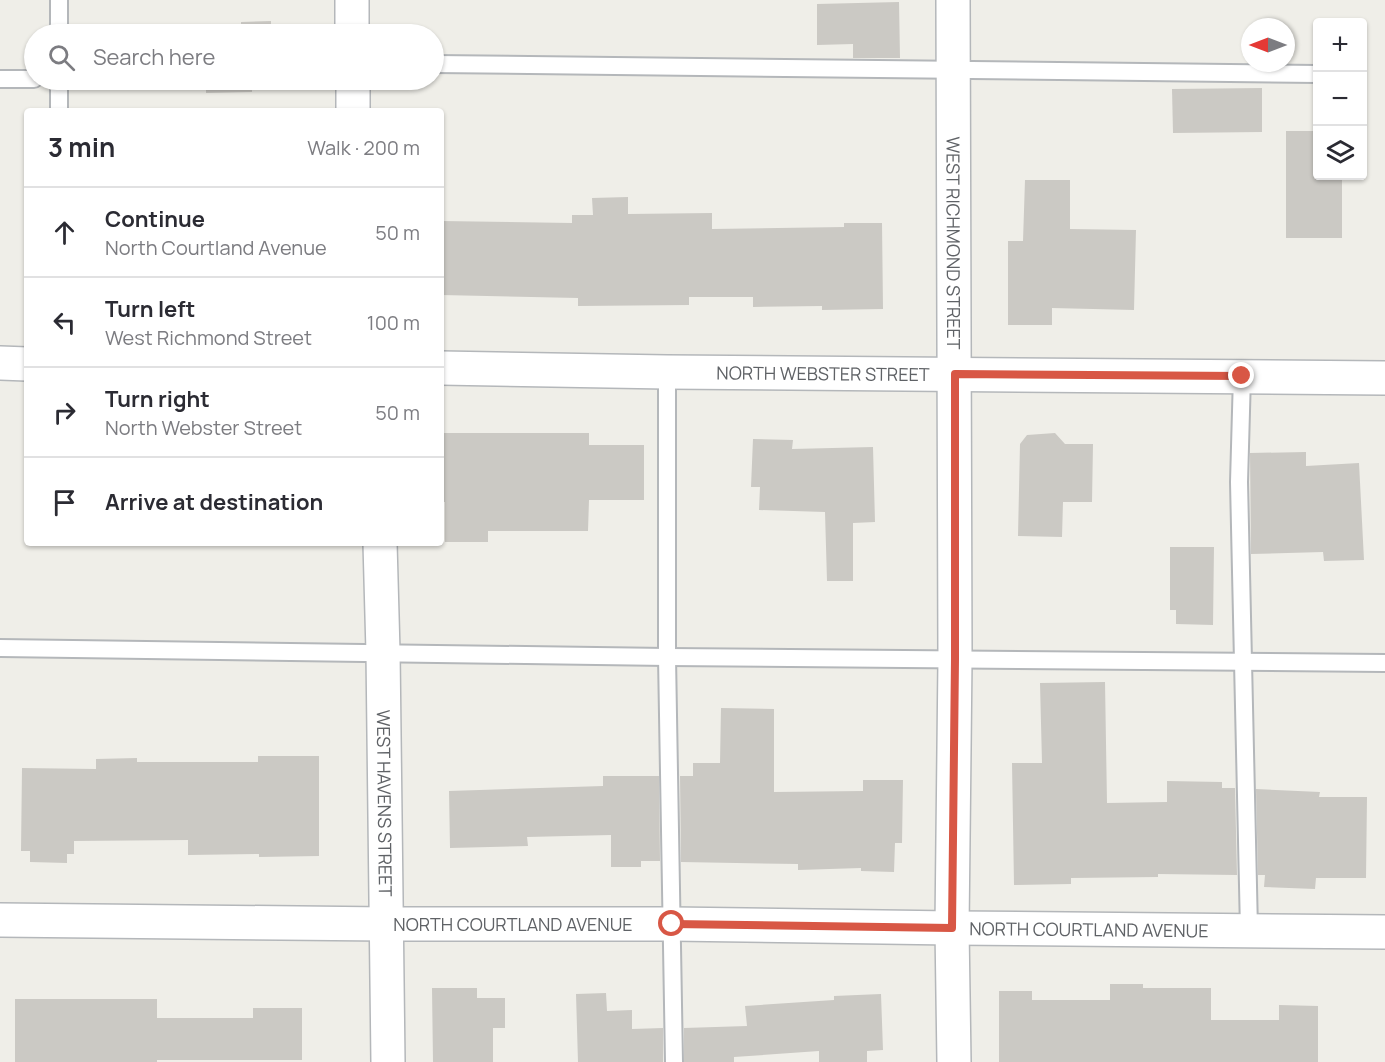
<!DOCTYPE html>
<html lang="en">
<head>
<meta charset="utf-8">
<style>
	body { margin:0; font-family:Manrope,sans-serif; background:#f7f7f7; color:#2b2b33 }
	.controls { position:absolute; right:18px; top:18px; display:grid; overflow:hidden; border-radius:6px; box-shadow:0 2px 4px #0004 }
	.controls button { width:54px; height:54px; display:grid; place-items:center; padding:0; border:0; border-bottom:2px solid #e1e1e2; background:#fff; color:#2b2b33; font:30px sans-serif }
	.compass { position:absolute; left:1241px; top:18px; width:54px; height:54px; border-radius:50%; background:#fff; box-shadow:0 2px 4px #0004; rotate:270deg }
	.stop { position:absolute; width:18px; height:18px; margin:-14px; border:4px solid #d85745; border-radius:50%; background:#fff }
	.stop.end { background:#d85745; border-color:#fff; box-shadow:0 2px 6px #0008 }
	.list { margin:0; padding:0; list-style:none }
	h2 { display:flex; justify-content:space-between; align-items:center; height:78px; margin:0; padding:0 24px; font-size:26px }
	h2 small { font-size:20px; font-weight:400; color:#7c7c81 }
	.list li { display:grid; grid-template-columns:39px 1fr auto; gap:18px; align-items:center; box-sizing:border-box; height:90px; padding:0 24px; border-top:2px solid #e1e1e2 }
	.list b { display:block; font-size:22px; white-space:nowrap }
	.list p { margin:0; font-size:20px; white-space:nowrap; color:#7c7c81 }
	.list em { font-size:20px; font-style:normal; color:#7c7c81 }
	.icon { flex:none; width:33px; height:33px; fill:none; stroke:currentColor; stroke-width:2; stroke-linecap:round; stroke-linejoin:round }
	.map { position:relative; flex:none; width:1385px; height:1062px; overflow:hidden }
	.search { position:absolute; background:#fff; box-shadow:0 2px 4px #0004; left:24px; top:24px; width:420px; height:66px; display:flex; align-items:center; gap:15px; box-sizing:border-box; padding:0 21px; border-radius:33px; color:#7c7c81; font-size:22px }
	.panel { position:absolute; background:#fff; box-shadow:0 2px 4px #0004; left:24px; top:108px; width:420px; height:438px; border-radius:6px }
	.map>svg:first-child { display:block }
</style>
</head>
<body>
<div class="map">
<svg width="1385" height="1062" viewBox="0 0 1385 1062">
	<rect width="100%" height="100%" fill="#efeee8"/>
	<!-- building -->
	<g fill="#cbc9c4">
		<polygon points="899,2 900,58 853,58 853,44 817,45 817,4"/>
		<polygon points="271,21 271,34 204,34 204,29 241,28 241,22"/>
		<polygon points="206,80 271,80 271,81 252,81 252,92 206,93"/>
		<polygon points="1262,88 1262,132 1173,133 1172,89"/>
		<polygon points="1286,131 1317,131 1317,176 1342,176 1342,238 1286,238"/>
		<polygon points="1025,180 1070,180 1070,229 1136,230 1134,310 1052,308 1052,325 1008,325 1008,241 1023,241"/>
		<polygon points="628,197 628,214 712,213 712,229 844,227 844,223 882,223 883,309 822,310 822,306 753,307 753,297 689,297 689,305 578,306 578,298 441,295 441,221 572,223 572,215 593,215 592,198"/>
		<polygon points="441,433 589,433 589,445 644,445 644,500 589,500 588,531 488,531 488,542 445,542 445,502 441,502"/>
		<polygon points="1055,433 1065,444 1093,444 1092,502 1063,502 1062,537 1018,536 1020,444 1027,435"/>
		<polygon points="753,439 793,440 792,449 873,447 875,522 853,523 853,581 827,581 825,512 759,510 760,487 751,487"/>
		<polygon points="1306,452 1306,466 1359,463 1364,560 1324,561 1323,552 1251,554 1250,453"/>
		<polygon points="1170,547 1214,547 1213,625 1176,624 1176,610 1170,610"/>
		<polygon points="1105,682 1107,803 1167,802 1167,781 1222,782 1222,788 1235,788 1237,875 1158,874 1158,877 1071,878 1071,884 1014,885 1012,763 1042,763 1040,683"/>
		<polygon points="721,708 774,709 774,792 863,791 863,780 903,780 902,843 895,843 894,872 861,871 861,868 798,870 798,864 681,862 680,776 693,776 693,763 720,763"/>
		<polygon points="258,756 319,756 319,856 259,857 259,854 188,855 188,840 74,841 74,854 67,854 67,863 30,862 30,851 21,851 22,768 96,769 96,759 137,758 137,762 258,762"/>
		<polygon points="603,776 659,776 660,861 641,861 641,867 611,867 611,835 527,837 528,846 450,848 449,791 603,786"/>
		<polygon points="1256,789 1320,792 1319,797 1367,797 1366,878 1316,878 1315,889 1264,887 1265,875 1258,875"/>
		<polygon points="1110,984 1143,984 1143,988 1211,988 1211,1020 1279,1020 1279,1005 1318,1006 1318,1062 999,1062 999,991 1032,991 1032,1000 1110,1000"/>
		<polygon points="432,988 477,988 477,998 505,998 505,1028 493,1028 493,1062 433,1062"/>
		<polygon points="606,993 607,1011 632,1010 632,1029 663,1028 663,1062 578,1062 576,994"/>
		<polygon points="881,994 883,1050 867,1051 867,1062 819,1062 819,1051 734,1057 734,1062 684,1062 684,1028 747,1026 745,1006 834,1000 834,996"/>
		<polygon points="15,999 157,999 157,1018 253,1018 253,1008 302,1008 302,1060 157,1060 157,1062 15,1062"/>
	</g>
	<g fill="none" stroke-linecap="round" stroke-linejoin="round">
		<defs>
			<g id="service">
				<polyline points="59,34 59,0"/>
				<polyline points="434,64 1318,74"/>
				<polyline points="0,79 34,79"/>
				<polyline points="59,111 59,80"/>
				<polyline points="667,372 667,657 674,1062"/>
				<polyline points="1242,376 1239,482 1249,930"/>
				<polyline points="0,648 667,657 1385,663"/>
			</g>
			<g id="minor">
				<polyline points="352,0 352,34"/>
				<path id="s1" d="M953 0 955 659 952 928 954 1062"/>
				<polyline points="353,80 353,111"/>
				<polyline points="0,363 27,364"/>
				<path id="s2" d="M441 368 667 372 1385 378"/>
				<path id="s3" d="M380 543 383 652 388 1062"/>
				<path id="s4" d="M0 920 387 924H672L952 928 1385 932"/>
			</g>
		</defs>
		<!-- service casing -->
		<use href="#service" stroke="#b4b7ba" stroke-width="20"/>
		<!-- minor casing -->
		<use href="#minor" stroke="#b4b7ba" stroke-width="36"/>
		<!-- service -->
		<use href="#service" stroke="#fff" stroke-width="16"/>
		<!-- minor -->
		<use href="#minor" stroke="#fff" stroke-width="33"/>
	</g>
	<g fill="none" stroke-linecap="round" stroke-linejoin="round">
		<!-- route -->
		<polyline stroke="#d85745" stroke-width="8" points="672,924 952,928 955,659 955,374 1242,376"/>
	</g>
	<g text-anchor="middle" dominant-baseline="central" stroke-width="4.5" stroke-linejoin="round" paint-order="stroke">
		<!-- street labels -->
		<g font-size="18" fill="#5f6266" stroke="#fff">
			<text stroke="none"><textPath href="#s1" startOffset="243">WEST RICHMOND STREET</textPath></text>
			<text stroke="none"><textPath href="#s2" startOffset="382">NORTH WEBSTER STREET</textPath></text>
			<text stroke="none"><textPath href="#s3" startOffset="260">WEST HAVENS STREET</textPath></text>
			<text stroke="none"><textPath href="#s4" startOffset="513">NORTH COURTLAND AVENUE</textPath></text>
			<text stroke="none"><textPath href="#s4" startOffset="1089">NORTH COURTLAND AVENUE</textPath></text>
		</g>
	</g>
</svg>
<div class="controls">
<button>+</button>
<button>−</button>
<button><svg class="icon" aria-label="layers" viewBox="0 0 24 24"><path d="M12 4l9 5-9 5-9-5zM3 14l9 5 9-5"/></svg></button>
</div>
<svg class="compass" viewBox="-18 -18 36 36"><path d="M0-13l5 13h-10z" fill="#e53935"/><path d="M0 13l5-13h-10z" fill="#7c7c81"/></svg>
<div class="stop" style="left:672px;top:924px"></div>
<div class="stop end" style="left:1242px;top:376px"></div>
<div class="search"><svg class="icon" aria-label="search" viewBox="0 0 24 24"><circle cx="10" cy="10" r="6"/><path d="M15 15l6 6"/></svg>Search here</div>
<section class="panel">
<h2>3 min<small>Walk · 200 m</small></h2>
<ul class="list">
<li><svg class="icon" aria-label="ahead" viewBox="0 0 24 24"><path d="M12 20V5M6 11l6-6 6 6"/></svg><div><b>Continue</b><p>North Courtland Avenue</p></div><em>50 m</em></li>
<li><svg class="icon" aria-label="left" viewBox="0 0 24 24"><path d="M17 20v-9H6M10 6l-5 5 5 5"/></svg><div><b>Turn left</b><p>West Richmond Street</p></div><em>100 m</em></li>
<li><svg class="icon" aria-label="right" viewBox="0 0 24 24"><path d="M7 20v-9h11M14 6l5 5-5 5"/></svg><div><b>Turn right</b><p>North Webster Street</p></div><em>50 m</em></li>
<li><svg class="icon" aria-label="arrive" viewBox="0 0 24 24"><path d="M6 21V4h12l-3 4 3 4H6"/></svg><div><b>Arrive at destination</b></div></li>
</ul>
</section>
</div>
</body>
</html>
